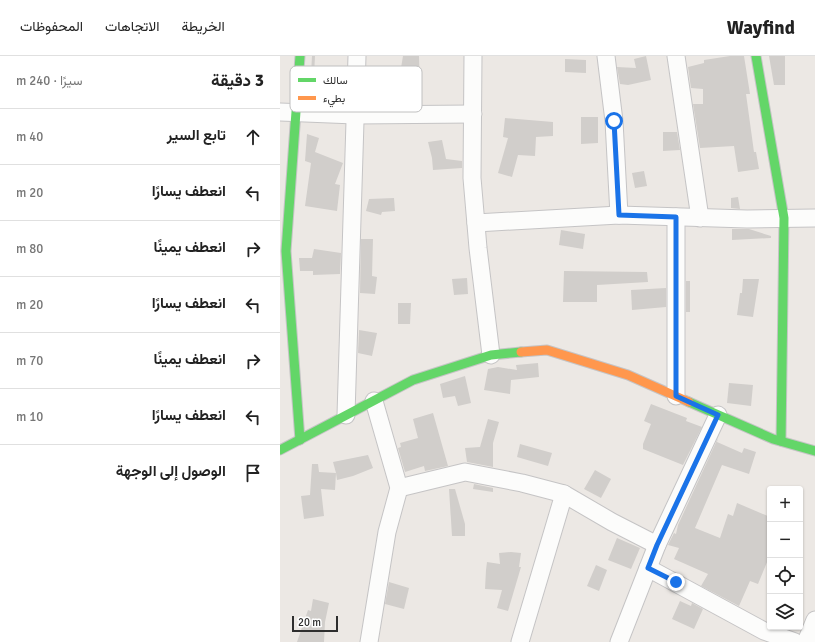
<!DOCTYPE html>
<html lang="ar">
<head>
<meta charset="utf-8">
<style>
	body { margin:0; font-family:Signika,Vazirmatn,sans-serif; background:#f2f2f2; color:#222; direction:rtl }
	.controls { position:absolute; right:12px; bottom:12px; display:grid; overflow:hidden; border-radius:4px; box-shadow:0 1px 3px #0004 }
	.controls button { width:36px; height:36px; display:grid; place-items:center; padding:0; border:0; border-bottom:1px solid #e0e0e0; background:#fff; color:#222; font:20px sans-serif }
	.scale { position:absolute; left:12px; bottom:10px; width:46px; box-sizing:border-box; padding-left:4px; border:2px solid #2e2e2e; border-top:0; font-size:11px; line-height:14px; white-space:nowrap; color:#2e2e2e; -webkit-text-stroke:3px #fff; paint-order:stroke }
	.stop { position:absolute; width:12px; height:12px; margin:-9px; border:3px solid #1a73e8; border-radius:50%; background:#fff }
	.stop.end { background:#1a73e8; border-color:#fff; box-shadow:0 1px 4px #0008 }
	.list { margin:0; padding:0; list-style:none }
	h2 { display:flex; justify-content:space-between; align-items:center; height:52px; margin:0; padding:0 16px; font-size:17px }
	h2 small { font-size:13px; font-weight:400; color:#767676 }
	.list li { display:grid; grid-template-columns:26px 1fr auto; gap:12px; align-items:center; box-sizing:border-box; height:56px; padding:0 16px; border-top:1px solid #e0e0e0 }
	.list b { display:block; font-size:15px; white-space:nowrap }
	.list em { font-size:13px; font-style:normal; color:#767676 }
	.icon { flex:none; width:22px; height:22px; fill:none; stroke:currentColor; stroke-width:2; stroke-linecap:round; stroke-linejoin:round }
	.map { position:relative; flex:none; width:535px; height:586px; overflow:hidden; direction:ltr }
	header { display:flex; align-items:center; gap:24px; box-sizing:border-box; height:56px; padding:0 20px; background:#fff; border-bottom:1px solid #e0e0e0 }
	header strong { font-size:19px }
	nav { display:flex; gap:22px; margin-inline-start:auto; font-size:14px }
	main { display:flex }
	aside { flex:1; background:#fff }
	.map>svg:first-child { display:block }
</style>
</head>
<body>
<header>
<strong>Wayfind</strong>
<nav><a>الخريطة</a><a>الاتجاهات</a><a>المحفوظات</a></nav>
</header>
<main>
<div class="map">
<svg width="535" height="586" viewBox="0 0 535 586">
	<rect width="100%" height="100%" fill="#ece8e4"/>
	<!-- building -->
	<g fill="#d1cecb">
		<polygon points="32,0 35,0 33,39 30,38"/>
		<polygon points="123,0 139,0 140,35 120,34 120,24 86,23 87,11 121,12"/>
		<polygon points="366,0 371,24 348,29 340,28 337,11 356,12 354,3"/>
		<polygon points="450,0 464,0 470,38 466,38 474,96 476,96 479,113 458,116 454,90 420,92 413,48 423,48 423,33 411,32 408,11 424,7 424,4"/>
		<polygon points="489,0 505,0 505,29 494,29"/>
		<polygon points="285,3 306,4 306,17 285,16"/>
		<polygon points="301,61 318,61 318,87 301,88"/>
		<polygon points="225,62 273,66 273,80 256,81 255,100 238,99 232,121 218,117 228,82 223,81"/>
		<polygon points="383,76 397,76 400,94 383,95"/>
		<polygon points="27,78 39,82 35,96 63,107 55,128 60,129 57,155 25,150 31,107 25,105"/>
		<polygon points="162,84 166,103 182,105 182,112 153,114 152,102 148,86"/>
		<polygon points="364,115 367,130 355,132 352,117"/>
		<polygon points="458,141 460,153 451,152 451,142"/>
		<polygon points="114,142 115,155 102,156 101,159 86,155 89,143"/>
		<polygon points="452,173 469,173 491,180 491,182 452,184"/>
		<polygon points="281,174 305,178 303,193 279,189"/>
		<polygon points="81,183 93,183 92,220 97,221 95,238 80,237"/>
		<polygon points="34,193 61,197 60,218 33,219 33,215 20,215 19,202 32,202"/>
		<polygon points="284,215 367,216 368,226 317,229 317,246 283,246"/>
		<polygon points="187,222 188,238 174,239 172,223"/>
		<polygon points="463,223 479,223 473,261 457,259 460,237 462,237"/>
		<rect x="406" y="225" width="4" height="31"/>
		<polygon points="386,232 386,251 352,254 351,234"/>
		<polygon points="118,247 131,247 130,268 118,268"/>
		<polygon points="79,274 97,277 92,300 78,297"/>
		<polygon points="258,307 259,321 231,324 230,338 204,334 208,313 218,311 237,314 236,309"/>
		<polygon points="185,320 191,347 178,350 175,340 163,342 160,328"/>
		<polygon points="449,327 473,329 471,350 447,347"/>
		<polygon points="371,348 407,362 406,365 422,371 403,409 363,393 363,388 371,368 364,365"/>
		<polygon points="153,357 168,410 145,415 144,410 125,416 118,392 121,391 120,387 138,382 133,363"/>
		<polygon points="208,363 219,366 213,387 213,411 187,406 185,392 200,391"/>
		<polygon points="438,382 437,386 462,397 464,392 476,396 469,418 442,409 415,472 440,482 448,458 453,460 457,447 490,461 490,499 478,528 470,525 459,550 421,530 428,518 394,503 399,492 388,489 394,477 396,478 398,469"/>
		<polygon points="240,388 272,397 268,410 237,401"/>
		<polygon points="88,399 93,412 73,420 57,424 56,417 55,434 41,433 44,460 24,463 21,440 30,439 32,408 38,408 39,416 56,417 53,406"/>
		<polygon points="315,414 331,423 321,442 304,433"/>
		<polygon points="194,428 213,432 213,436 193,433"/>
		<polygon points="169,433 175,433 185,468 185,480 172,480"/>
		<polygon points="337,482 360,492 351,513 328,504"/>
		<polygon points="231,496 241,497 239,511 241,511 228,555 217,552 222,534 205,533 206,514 207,506 220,508 219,497"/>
		<polygon points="316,509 327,514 319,535 307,530"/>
		<polygon points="109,526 129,532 124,553 105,548"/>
		<polygon points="33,543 49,547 45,566 44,586 17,586 28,554 31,555"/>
		<polygon points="400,545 411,550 412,547 423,553 414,573 392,563"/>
	</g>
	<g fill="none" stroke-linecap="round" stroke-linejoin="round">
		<defs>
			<g id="street">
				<polyline points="193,0 192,122 198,192 211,299"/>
				<polyline points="326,0 334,65 339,159"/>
				<polyline points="396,0 420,162"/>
				<polyline points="0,56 75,59 193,58"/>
				<polyline points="396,161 396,340"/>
				<polyline points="196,167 339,159 467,163 535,162"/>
				<polyline points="66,359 77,0"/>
				<polyline points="119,432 185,416 242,427 284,438 332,466 377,489"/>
				<polyline points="368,512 484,575 515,586"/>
				<polyline points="89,586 107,476 119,432 94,345"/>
				<polyline points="240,586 284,438"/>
				<polyline points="339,586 377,489 438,359"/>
				<polyline points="526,586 535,564"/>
			</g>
			<g id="fast">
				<polyline points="20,0 6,195 20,384"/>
				<polyline points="476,0 504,162 501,385"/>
				<polyline points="409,346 493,383 535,395"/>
				<polyline points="0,394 133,324 211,299 241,296"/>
			</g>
			<polyline id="slow" points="241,296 267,294 348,319 409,346"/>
		</defs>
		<!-- street casing -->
		<use href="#street" stroke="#c5c4c5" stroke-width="19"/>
		<!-- fast casing -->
		<use href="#fast" stroke="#c5c4c5" stroke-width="11"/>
		<!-- slow casing -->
		<use href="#slow" stroke="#c5c4c5" stroke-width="11"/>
		<!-- street -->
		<use href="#street" stroke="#fcfcfb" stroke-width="17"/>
		<!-- fast -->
		<use href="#fast" stroke="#63d668" stroke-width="9"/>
		<!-- slow -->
		<use href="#slow" stroke="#ff974d" stroke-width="9"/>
	</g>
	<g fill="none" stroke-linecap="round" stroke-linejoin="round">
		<!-- route -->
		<polyline stroke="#1a73e8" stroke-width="5" points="334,65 339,159 396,161 396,340 438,359 377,489 368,512 396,526"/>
	</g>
	<!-- legend -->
	<rect x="10" y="10" width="132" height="46" rx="6" fill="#fff" stroke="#c0c0c0" stroke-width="1"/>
	<rect x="18" y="22" width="18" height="4" fill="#63d668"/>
	<rect x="18" y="40" width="18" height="4" fill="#ff974d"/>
	<g font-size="11" fill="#2e2e2e">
		<text x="43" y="28">سالك</text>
		<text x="43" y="46">بطيء</text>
	</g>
</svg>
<div class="controls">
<button>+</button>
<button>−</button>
<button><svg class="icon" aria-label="locate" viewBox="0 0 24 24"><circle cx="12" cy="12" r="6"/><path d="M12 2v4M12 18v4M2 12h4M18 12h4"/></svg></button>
<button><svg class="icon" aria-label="layers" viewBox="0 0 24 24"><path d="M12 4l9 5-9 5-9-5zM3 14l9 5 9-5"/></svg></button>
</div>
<div class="scale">20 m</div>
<div class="stop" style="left:334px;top:65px"></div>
<div class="stop end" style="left:396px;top:526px"></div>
</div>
<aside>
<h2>3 دقيقة<small>سيرًا · 240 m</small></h2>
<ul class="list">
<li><svg class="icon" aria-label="ahead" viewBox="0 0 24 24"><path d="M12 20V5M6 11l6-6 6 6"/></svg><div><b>تابع السير</b></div><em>40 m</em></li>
<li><svg class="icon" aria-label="left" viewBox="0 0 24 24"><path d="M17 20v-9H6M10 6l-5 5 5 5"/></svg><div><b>انعطف يسارًا</b></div><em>20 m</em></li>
<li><svg class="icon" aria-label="right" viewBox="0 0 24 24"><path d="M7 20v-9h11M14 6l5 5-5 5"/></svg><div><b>انعطف يمينًا</b></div><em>80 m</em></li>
<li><svg class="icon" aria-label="left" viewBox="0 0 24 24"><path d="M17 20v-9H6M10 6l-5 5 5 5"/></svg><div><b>انعطف يسارًا</b></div><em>20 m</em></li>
<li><svg class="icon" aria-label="right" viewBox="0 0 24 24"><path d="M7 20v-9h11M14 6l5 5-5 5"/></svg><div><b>انعطف يمينًا</b></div><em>70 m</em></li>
<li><svg class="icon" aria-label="left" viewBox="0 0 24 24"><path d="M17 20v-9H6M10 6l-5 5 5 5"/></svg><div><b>انعطف يسارًا</b></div><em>10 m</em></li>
<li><svg class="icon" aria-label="arrive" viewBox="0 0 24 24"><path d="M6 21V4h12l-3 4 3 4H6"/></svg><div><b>الوصول إلى الوجهة</b></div></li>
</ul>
</aside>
</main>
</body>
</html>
